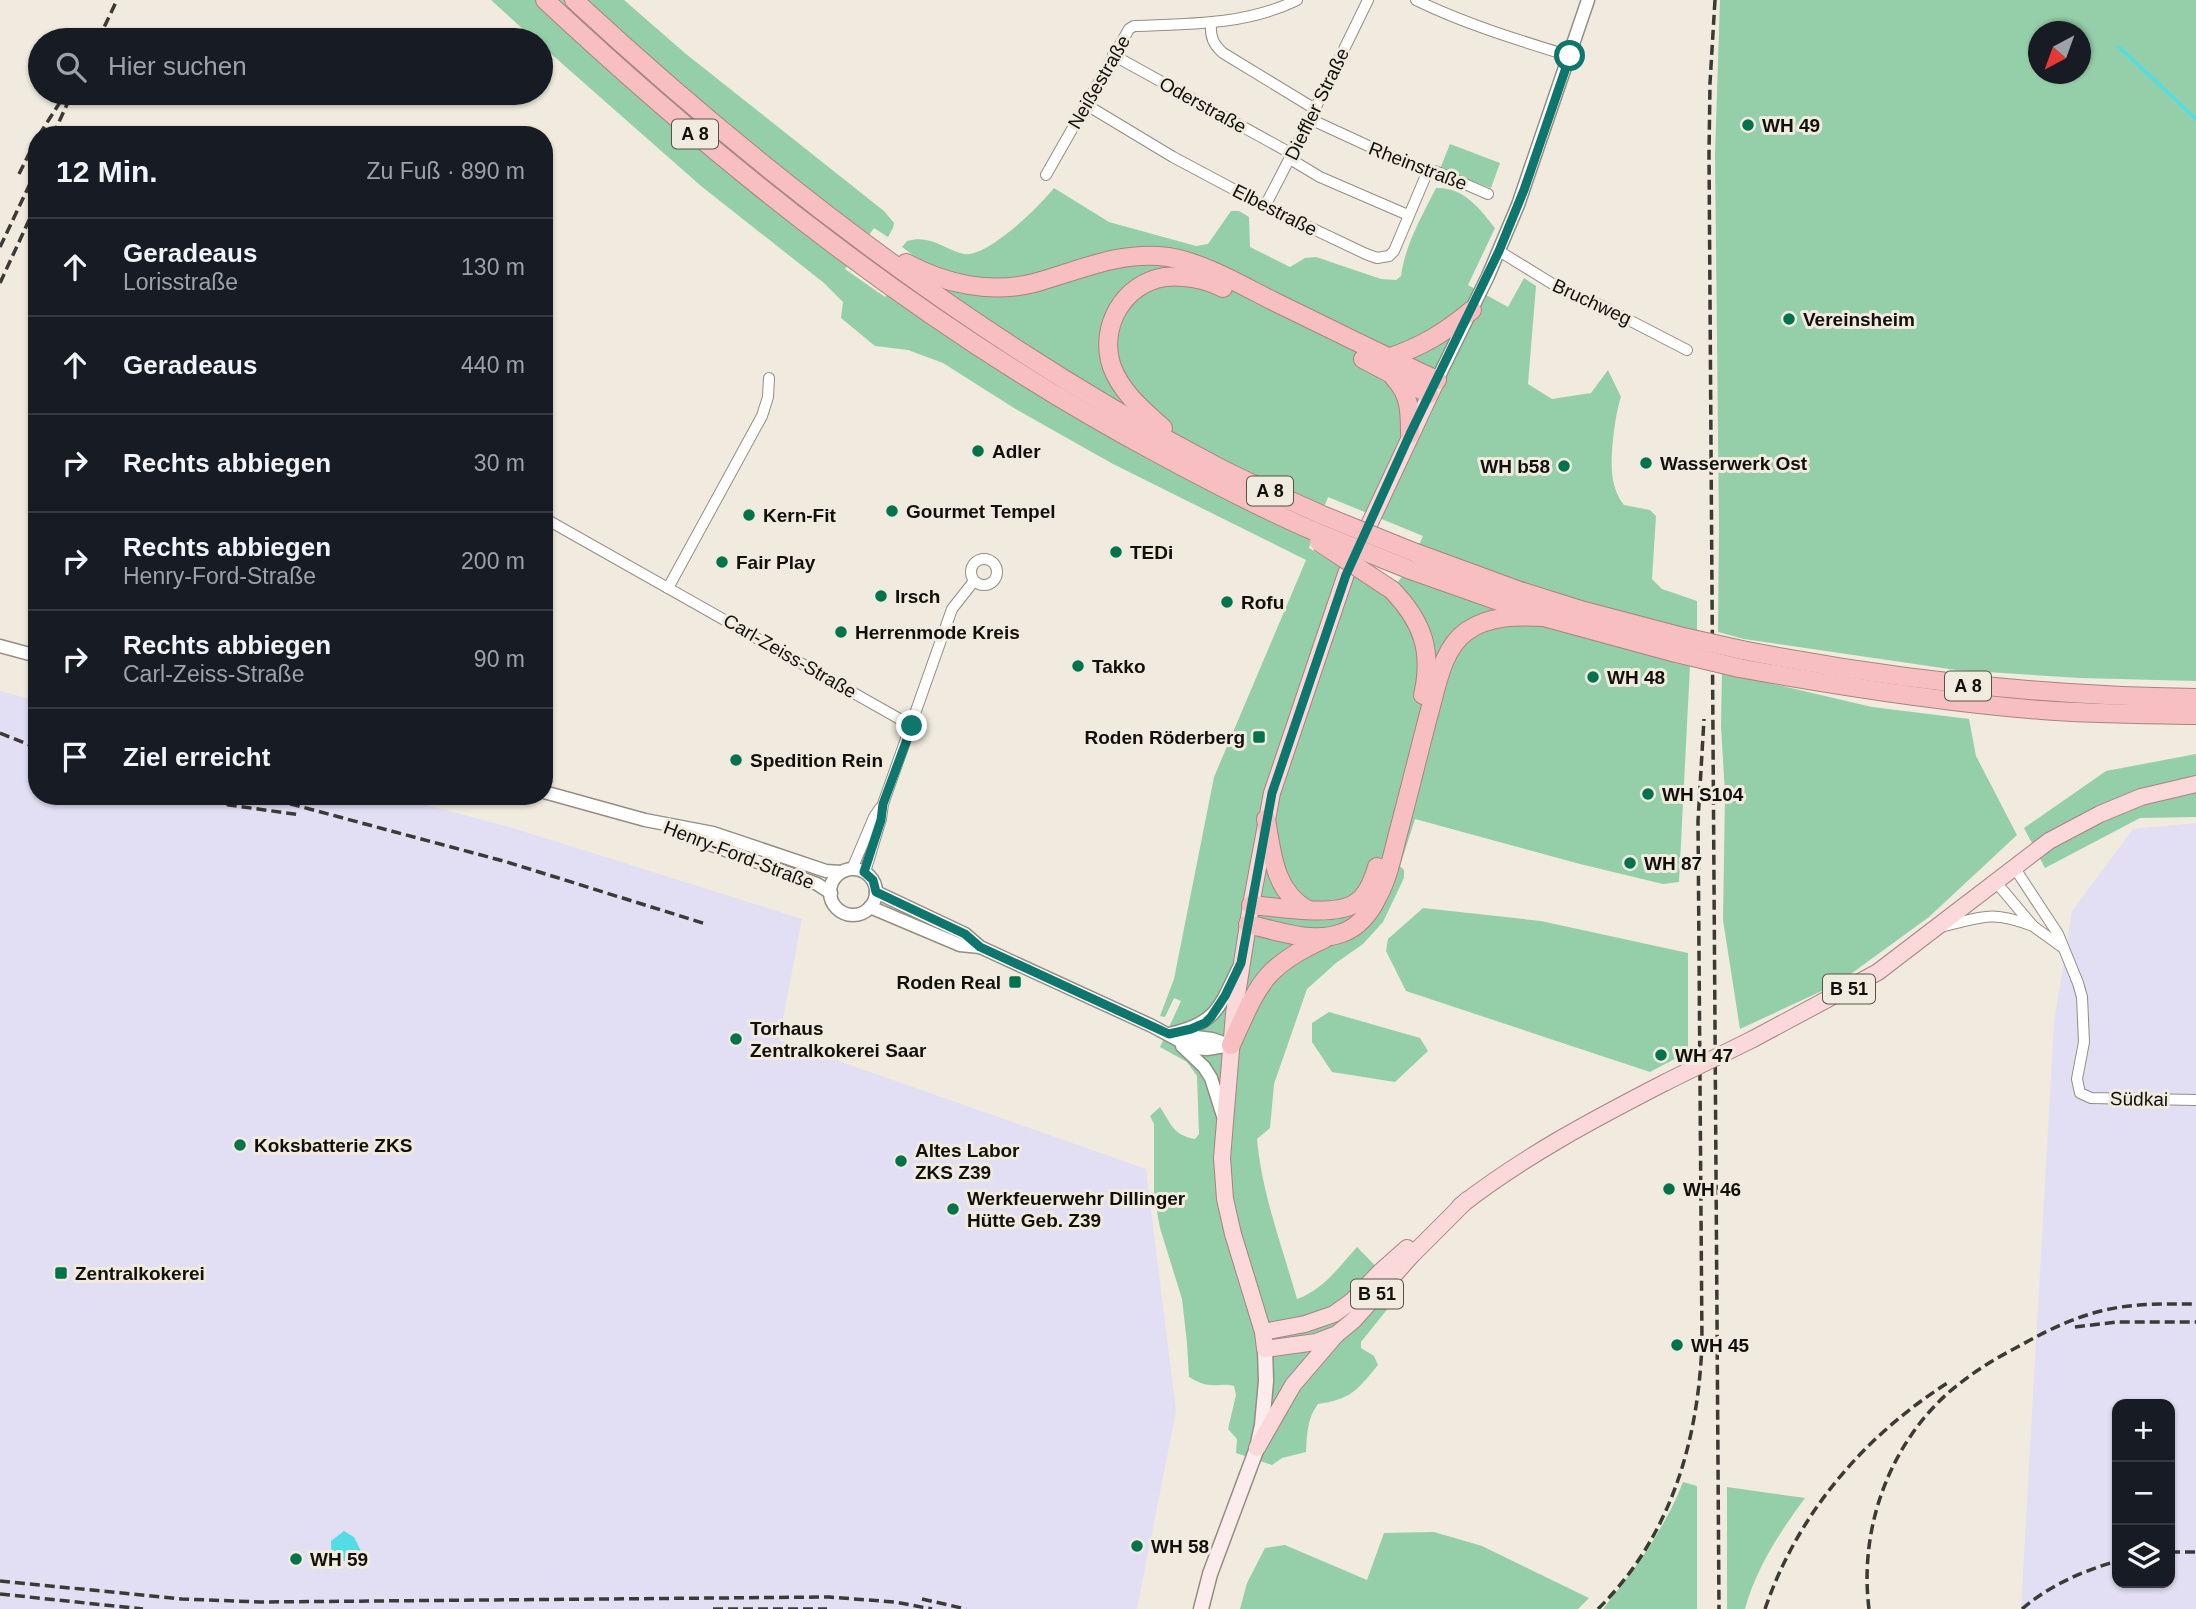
<!DOCTYPE html>
<html lang="de">
<head>
<meta charset="utf-8">
<style>
	body { margin:0; font-family:Helvetica,sans-serif; background:#242831; color:#f1f3f6 }
	.controls { position:absolute; right:21px; bottom:21px; display:grid; overflow:hidden; border-radius:14px; box-shadow:0 2px 5px #0004 }
	.controls button { width:63px; height:63px; display:grid; place-items:center; padding:0; border:0; border-bottom:2px solid #363941; background:#171b24; color:#f1f3f6; font:35px sans-serif }
	.compass { position:absolute; left:2028px; top:21px; width:63px; height:63px; border-radius:50%; background:#171b24; box-shadow:0 2px 5px #0004; rotate:221deg }
	.stop { position:absolute; width:21px; height:21px; margin:-16px; border:5px solid #0f766e; border-radius:50%; background:#fff }
	.stop.end { background:#0f766e; border-color:#fff; box-shadow:0 2px 7px #0008 }
	.list { margin:0; padding:0; list-style:none }
	h2 { display:flex; justify-content:space-between; align-items:center; height:91px; margin:0; padding:0 28px; font-size:30px }
	h2 small { font-size:23px; font-weight:400; color:#9ea1a6 }
	.list li { display:grid; grid-template-columns:46px 1fr auto; gap:21px; align-items:center; box-sizing:border-box; height:98px; padding:0 28px; border-top:2px solid #363941 }
	.list b { display:block; font-size:26px; white-space:nowrap }
	.list p { margin:0; font-size:23px; white-space:nowrap; color:#9ea1a6 }
	.list em { font-size:23px; font-style:normal; color:#9ea1a6 }
	.icon { flex:none; width:38px; height:38px; fill:none; stroke:currentColor; stroke-width:2; stroke-linecap:round; stroke-linejoin:round }
	.map { position:relative; flex:none; width:2196px; height:1609px; overflow:hidden }
	.search { position:absolute; background:#171b24; box-shadow:0 2px 5px #0004; left:28px; top:28px; width:525px; height:77px; display:flex; align-items:center; gap:18px; box-sizing:border-box; padding:0 24px; border-radius:38px; color:#9ea1a6; font-size:26px }
	.panel { position:absolute; background:#171b24; box-shadow:0 2px 5px #0004; left:28px; top:126px; width:525px; height:679px; border-radius:28px }
	.map>svg:first-child { display:block }
</style>
</head>
<body>
<div class="map">
<svg width="2196" height="1609" viewBox="0 0 2196 1609">
	<rect width="100%" height="100%" fill="#f0ebde"/>
	<!-- industrial -->
	<g fill="#e2def4" fill-rule="evenodd">
		<polygon points="0,691 37,701 37,796 393,796 513,828 802,919 779,1040 1146,1169 1176,1411 1137,1609 0,1609"/>
		<path d="M2196 823V1609H2021L2054 1023 2072 911 2133 829ZM2117 1404H2170V1583H2117Z"/>
	</g>
	<!-- green -->
	<g fill="#95cfa9" fill-rule="evenodd">
		<path d="M491 0H624L686 54 884 211 894 223 893 228 888 237 874 228 845 269 885 297 914 256 902 247 907 241C931 234 943 249 964 254 987 258 1040 206 1054 188L1109 222 1196 246 1208 244 1231 211H1239L1249 217 1250 247 1290 267 1305 258 1316 257 1381 279 1396 280 1401 276C1405 245 1422 216 1436 188 1464 187 1479 208 1495 228L1468 285 1508 307 1524 278 1536 286 1528 384 1552 399 1591 393 1608 370 1621 397C1615 413 1609 463 1613 480 1615 490 1618 497 1624 505L1650 510 1656 516 1652 579 1662 589 1697 601V631L1680 627 1674 663 1690 666 1679 882 1663 884 1580 864 1415 819 1400 866 1404 870V878L1383 922 1363 944 1336 963 1307 989 1274 1084 1270 1128 1257 1139C1262 1194 1282 1246 1297 1299 1323 1290 1339 1267 1357 1247L1401 1292 1361 1342V1348L1374 1356 1378 1365C1357 1390 1352 1399 1318 1404 1307 1418 1307 1435 1306 1452L1282 1458 1272 1465 1236 1453 1237 1439 1228 1429 1236 1395 1234 1386C1225 1383 1220 1386 1211 1385 1203 1385 1196 1381 1189 1377L1187 1343 1182 1299 1160 1228 1154 1195V1124L1150 1116 1160 1107C1172 1125 1173 1135 1195 1139L1199 1134 1197 1076 1187 1062 1160 1047 1181 1001 1174 998 1165 1017 1160 1016 1174 979 1214 777 1306 560 1113 464 1014 408 943 363 908 350 875 346 841 318 843 302 824 283 701 186 541 45V40H535ZM1328 497 1423 536 1408 569 1386 597 1362 580 1309 548Z"/>
		<path d="M1720 0H2196V681L2080 678 1956 670 1744 639 1718 632 1719 527 1715 154ZM2038 32H2080V74H2038Z"/>
		<polygon points="1450,144 1500,163 1491,188 1440,169"/>
		<polygon points="1722,672 1872,707 1969,719 1976,756 2017,835 1929,917 1837,984 1740,1029 1723,920 1725,793 1721,727"/>
		<polygon points="2196,754 2196,817 2140,818 2045,868 2024,828 2106,771"/>
		<polygon points="1423,908 1541,921 1688,953 1688,1052 1650,1072 1406,991 1386,951 1388,939"/>
		<polygon points="1329,1012 1420,1038 1428,1051 1395,1082 1332,1072 1312,1042 1312,1023"/>
		<path d="M1683 1482 1697 1486V1609H1603C1634 1570 1665 1529 1683 1482Z"/>
		<path d="M1727 1487 1805 1498C1780 1532 1756 1568 1745 1609H1727Z"/>
		<polygon points="1434,1532 1482,1546 1589,1598 1578,1609 1240,1609 1247,1583 1265,1548 1285,1545 1367,1580 1384,1533"/>
	</g>
	<!-- water -->
	<polygon fill="#52dce4" points="344,1531 354,1537 361,1551 354,1562 332,1560 331,1541"/>
	<g fill="none" stroke-linecap="round" stroke-linejoin="round">
		<!-- stream -->
		<polyline stroke="#52dce4" stroke-width="3.5" points="2119,47 2196,119"/>
		<defs>
			<g id="minor">
				<path d="M1416 0C1465 24 1518 40 1570 56"/>
				<path d="M1211 23C1210 37 1213 44 1223 53L1315 109"/>
				<polyline points="1113,55 1292,154"/>
				<polyline points="1085,104 1173,157 1265,206 1366,254 1377,258 1389,256 1394,251 1427,173"/>
				<polyline points="1310,119 1427,173 1435,171 1488,194"/>
				<polyline points="1290,159 1320,177 1408,215"/>
				<path d="M1046 175 1129 29 1134 26C1190 24 1246 25 1297 0"/>
				<polyline points="1265,206 1310,119 1368,0"/>
				<polyline points="1499,251 1564,291 1598,304 1687,350"/>
				<polyline points="544,518 912,726"/>
				<circle cx="984" cy="572" r="13"/>
				<polyline points="668,588 762,416 768,397 769,378"/>
				<polyline points="2014,867 2058,934 2078,983 2082,997 2084,1042 2077,1079 2080,1093 2091,1098 2196,1100"/>
				<polyline points="852,869 874,817 880,808"/>
				<polyline points="865,872 881,819 883,804 952,609 974,581"/>
				<polyline points="1995,881 2033,926 2062,947"/>
				<path d="M1941 927C1983 917 1990 910 2033 926"/>
			</g>
			<g id="tertiary">
				<polyline points="1437,380 1488,276 1518,205 1588,0"/>
				<polyline points="0,646 37,656"/>
				<polyline points="544,792 645,820 713,833 826,871 841,872"/>
				<polyline points="685,835 817,884 831,893"/>
				<circle cx="853" cy="892" r="23"/>
				<polyline points="876,892 965,934 980,947 1152,1026 1193,1048 1207,1049 1231,1045"/>
				<polyline points="870,907 960,945 980,947"/>
				<path d="M1169 1034C1215 1024 1219 1009 1238 969"/>
				<polyline points="1180,1035 1212,1039 1227,1044"/>
				<polyline points="1182,1046 1204,1067 1211,1078 1223,1116"/>
			</g>
			<polyline id="secondary" points="1201,1609 1210,1574 1257,1448 1262,1425 1266,1381 1265,1349"/>
			<g id="primary">
				<polyline points="1435,384 1346,574 1272,793 1251,905 1234,1014 1222,1158 1225,1199 1233,1234 1263,1332 1265,1349 1316,1342 1337,1334 1354,1320 1412,1255 1467,1200"/>
				<polyline points="1753,1039 1878,972 2049,841 2100,814 2141,797 2196,784"/>
				<path d="M1460 1206C1524 1156 1594 1119 1666 1082"/>
				<polyline points="1263,1332 1305,1324 1334,1314 1352,1301 1380,1272 1407,1248"/>
				<polyline points="1257,1448 1293,1385 1335,1336"/>
			</g>
			<g id="motorway">
				<path d="M545 0C732 175 933 333 1159 454 1211 482 1262 509 1316 532"/>
				<path d="M574 0C768 180 981 343 1216 466 1250 484 1287 499 1322 515"/>
				<path d="M906 263C945 284 990 294 1034 283 1078 271 1121 250 1168 257 1205 263 1241 285 1275 302 1329 328 1382 355 1437 380"/>
				<path d="M1388 358C1423 346 1444 333 1472 310"/>
				<polyline points="1363,359 1429,394"/>
				<path d="M1394 378C1410 394 1410 412 1410 434"/>
				<path d="M1163 428C1144 411 1121 392 1112 367 1098 327 1124 283 1165 277 1184 275 1206 279 1223 288"/>
				<polyline points="1416,553 1517,590 1584,611 1679,636"/>
				<polyline points="1408,569 1544,617 1676,653"/>
				<path d="M1392 590C1423 622 1433 652 1423 695"/>
				<path d="M1742 650C1895 680 2040 696 2196 698"/>
				<path d="M1739 668C1839 686 1939 702 2041 710 2092 714 2144 714 2196 715"/>
				<path d="M1266 819C1272 853 1274 892 1308 910"/>
				<path d="M1251 905C1277 907 1332 917 1354 904 1367 897 1373 881 1377 867"/>
				<path d="M1248 924C1277 931 1313 944 1342 933 1359 927 1371 911 1378 896 1389 876 1393 852 1399 830 1410 789 1420 747 1431 706 1438 680 1444 647 1467 631 1490 615 1518 616 1544 617"/>
				<path d="M1231 1045C1258 986 1262 967 1324 939"/>
			</g>
		</defs>
		<!-- minor casing -->
		<use href="#minor" stroke="#938e82" stroke-width="12"/>
		<!-- tertiary casing -->
		<use href="#tertiary" stroke="#938e82" stroke-width="15"/>
		<!-- secondary casing -->
		<use href="#secondary" stroke="#938e82" stroke-width="17"/>
		<!-- primary casing -->
		<use href="#primary" stroke="#a88282" stroke-width="18"/>
		<!-- motorway casing -->
		<use href="#motorway" stroke="#a88282" stroke-width="20"/>
		<!-- minor -->
		<use href="#minor" stroke="#fff" stroke-width="10"/>
		<!-- tertiary -->
		<use href="#tertiary" stroke="#fff" stroke-width="12"/>
		<!-- secondary -->
		<use href="#secondary" stroke="#fdeced" stroke-width="14"/>
		<!-- primary -->
		<use href="#primary" stroke="#fbd9da" stroke-width="16"/>
		<!-- motorway -->
		<use href="#motorway" stroke="#f8bfc2" stroke-width="18"/>
		<!-- rail -->
		<g stroke="#3c3a34" stroke-width="3.5" stroke-dasharray="10 5" stroke-linecap="butt">
			<polyline points="1715,0 1710,83 1709,154 1719,1609"/>
			<polyline points="98,40 117,0"/>
			<polyline points="39,135 66,93"/>
			<polyline points="53,135 69,100"/>
			<polyline points="19,174 37,138"/>
			<polyline points="0,247 37,169"/>
			<polyline points="0,283 37,203"/>
			<polyline points="0,733 37,748"/>
			<polyline points="198,796 229,805 301,815"/>
			<polyline points="261,796 507,862 706,924"/>
			<polyline points="2075,1327 2117,1322 2196,1322"/>
			<polyline points="2170,1552 2196,1552"/>
			<polyline points="0,1581 182,1599 260,1602 829,1597 895,1602 932,1609"/>
			<polyline points="0,1594 143,1609"/>
			<polyline points="922,1599 966,1609"/>
			<polyline points="713,1609 827,1609"/>
			<path d="M1598 1609C1670 1538 1698 1443 1702 1344L1698 821 1704 719"/>
			<path d="M1765 1609C1798 1513 1864 1436 1949 1382"/>
			<path d="M1869 1609C1859 1530 1888 1447 1948 1393 1971 1373 1996 1358 2023 1344 2048 1330 2073 1318 2101 1311 2132 1303 2164 1304 2196 1304"/>
			<path d="M2022 1609C2050 1585 2083 1571 2117 1561"/>
		</g>
		<defs>
			<polyline id="primary-bridge" points="1666,1082 1753,1039"/>
			<g id="motorway-bridge">
				<polyline points="1322,515 1416,553"/>
				<polyline points="1316,532 1408,569"/>
				<polyline points="1319,542 1392,590"/>
				<polyline points="1679,636 1742,650"/>
				<polyline points="1676,653 1739,668"/>
			</g>
		</defs>
		<!-- primary-bridge casing -->
		<use href="#primary-bridge" stroke="#a88282" stroke-width="18" stroke-linecap="butt"/>
		<!-- motorway-bridge casing -->
		<use href="#motorway-bridge" stroke="#a88282" stroke-width="20" stroke-linecap="butt"/>
		<!-- primary-bridge -->
		<use href="#primary-bridge" stroke="#fbd9da" stroke-width="16"/>
		<!-- motorway-bridge -->
		<use href="#motorway-bridge" stroke="#f8bfc2" stroke-width="18"/>
	</g>
	<g fill="none" stroke-linecap="round" stroke-linejoin="round">
		<!-- route -->
		<polyline stroke="#0f766e" stroke-width="9" points="912,726 883,804 881,820 864,872 873,880 876,892 965,934 980,947 1169,1034 1191,1029 1205,1023 1211,1017 1225,996 1241,963 1272,793 1346,575 1410,434 1499,251 1524,190 1570,56"/>
	</g>
	<!-- markers -->
	<g fill="#00724c" stroke="#f0ebde" stroke-width="2.5">
		<circle cx="1748" cy="125" r="7"/>
		<circle cx="1789" cy="319" r="7"/>
		<circle cx="978" cy="451" r="7"/>
		<circle cx="1646" cy="463" r="7"/>
		<circle cx="1564" cy="466" r="7"/>
		<circle cx="892" cy="511" r="7"/>
		<circle cx="749" cy="515" r="7"/>
		<circle cx="1116" cy="552" r="7"/>
		<circle cx="722" cy="562" r="7"/>
		<circle cx="881" cy="596" r="7"/>
		<circle cx="1227" cy="602" r="7"/>
		<circle cx="841" cy="632" r="7"/>
		<circle cx="1078" cy="666" r="7"/>
		<circle cx="1593" cy="677" r="7"/>
		<rect x="1252" y="730" width="14" height="14" rx="3.5"/>
		<circle cx="736" cy="760" r="7"/>
		<circle cx="1648" cy="794" r="7"/>
		<circle cx="1630" cy="863" r="7"/>
		<rect x="1008" y="975" width="14" height="14" rx="3.5"/>
		<circle cx="736" cy="1039" r="7"/>
		<circle cx="1661" cy="1055" r="7"/>
		<circle cx="240" cy="1145" r="7"/>
		<circle cx="901" cy="1161" r="7"/>
		<circle cx="1669" cy="1189" r="7"/>
		<circle cx="953" cy="1209" r="7"/>
		<rect x="54" y="1266" width="14" height="14" rx="3.5"/>
		<circle cx="1677" cy="1345" r="7"/>
		<circle cx="1137" cy="1546" r="7"/>
		<circle cx="296" cy="1559" r="7"/>
	</g>
	<g text-anchor="middle" dominant-baseline="central" stroke-width="6" stroke-linejoin="round" paint-order="stroke">
		<!-- shield labels -->
		<g fill="#f0ebde" stroke="#55524b" stroke-width="2">
			<rect x="672" y="119.5" width="46" height="29" rx="5"/>
			<rect x="1247" y="476.5" width="46" height="29" rx="5"/>
			<rect x="1945" y="671.5" width="46" height="29" rx="5"/>
			<rect x="1823" y="974.5" width="52" height="29" rx="5"/>
			<rect x="1351" y="1279.5" width="52" height="29" rx="5"/>
		</g>
		<g font-size="18" font-weight="bold" fill="#12100c">
			<text x="695" y="134">A 8</text>
			<text x="1270" y="491">A 8</text>
			<text x="1968" y="686">A 8</text>
			<text x="1849" y="989">B 51</text>
			<text x="1377" y="1294">B 51</text>
		</g>
		<!-- street labels -->
		<g font-size="19" fill="#12100c" stroke="#f0ebde">
			<text transform="translate(1099 82) rotate(-60)">Neißestraße</text>
			<text transform="translate(1317 104) rotate(-64)">Dieffler Straße</text>
			<text transform="translate(1203 105) rotate(29)">Oderstraße</text>
			<text transform="translate(1418 166) rotate(21)">Rheinstraße</text>
			<text transform="translate(1275 210) rotate(27)">Elbestraße</text>
			<text transform="translate(1592 302) rotate(25)">Bruchweg</text>
			<text transform="translate(790 656) rotate(30)">Carl-Zeiss-Straße</text>
			<text transform="translate(739 855) rotate(21)">Henry-Ford-Straße</text>
			<text transform="translate(2139 1099) rotate(1)">Südkai</text>
		</g>
		<!-- poi labels -->
		<g font-size="19" font-weight="bold" fill="#12100c" stroke="#f0ebde" text-anchor="start">
			<text x="1762" y="125">WH 49</text>
			<text x="1803" y="319">Vereinsheim</text>
			<text x="992" y="451">Adler</text>
			<text x="1660" y="463">Wasserwerk Ost</text>
			<text x="1550" y="466" text-anchor="end">WH b58</text>
			<text x="906" y="511">Gourmet Tempel</text>
			<text x="763" y="515">Kern-Fit</text>
			<text x="1130" y="552">TEDi</text>
			<text x="736" y="562">Fair Play</text>
			<text x="895" y="596">Irsch</text>
			<text x="1241" y="602">Rofu</text>
			<text x="855" y="632">Herrenmode Kreis</text>
			<text x="1092" y="666">Takko</text>
			<text x="1607" y="677">WH 48</text>
			<text x="1245" y="737" text-anchor="end">Roden Röderberg</text>
			<text x="750" y="760">Spedition Rein</text>
			<text x="1662" y="794">WH S104</text>
			<text x="1644" y="863">WH 87</text>
			<text x="1001" y="982" text-anchor="end">Roden Real</text>
			<text x="750" y="1028">Torhaus<tspan x="750" dy="22">Zentralkokerei Saar</tspan></text>
			<text x="1675" y="1055">WH 47</text>
			<text x="254" y="1145">Koksbatterie ZKS</text>
			<text x="915" y="1150">Altes Labor<tspan x="915" dy="22">ZKS Z39</tspan></text>
			<text x="1683" y="1189">WH 46</text>
			<text x="967" y="1198">Werkfeuerwehr Dillinger<tspan x="967" dy="22">Hütte Geb. Z39</tspan></text>
			<text x="75" y="1273">Zentralkokerei</text>
			<text x="1691" y="1345">WH 45</text>
			<text x="1151" y="1546">WH 58</text>
			<text x="310" y="1559">WH 59</text>
		</g>
	</g>
</svg>
<div class="controls">
<button>+</button>
<button>−</button>
<button><svg class="icon" aria-label="layers" viewBox="0 0 24 24"><path d="M12 4l9 5-9 5-9-5zM3 14l9 5 9-5"/></svg></button>
</div>
<svg class="compass" viewBox="-18 -18 36 36"><path d="M0-13l5 13h-10z" fill="#e53935"/><path d="M0 13l5-13h-10z" fill="#9ea1a6"/></svg>
<div class="stop" style="left:1570px;top:56px"></div>
<div class="stop end" style="left:912px;top:726px"></div>
<div class="search"><svg class="icon" aria-label="search" viewBox="0 0 24 24"><circle cx="10" cy="10" r="6"/><path d="M15 15l6 6"/></svg>Hier suchen</div>
<section class="panel">
<h2>12 Min.<small>Zu Fuß · 890 m</small></h2>
<ul class="list">
<li><svg class="icon" aria-label="ahead" viewBox="0 0 24 24"><path d="M12 20V5M6 11l6-6 6 6"/></svg><div><b>Geradeaus</b><p>Lorisstraße</p></div><em>130 m</em></li>
<li><svg class="icon" aria-label="ahead" viewBox="0 0 24 24"><path d="M12 20V5M6 11l6-6 6 6"/></svg><div><b>Geradeaus</b></div><em>440 m</em></li>
<li><svg class="icon" aria-label="right" viewBox="0 0 24 24"><path d="M7 20v-9h11M14 6l5 5-5 5"/></svg><div><b>Rechts abbiegen</b></div><em>30 m</em></li>
<li><svg class="icon" aria-label="right" viewBox="0 0 24 24"><path d="M7 20v-9h11M14 6l5 5-5 5"/></svg><div><b>Rechts abbiegen</b><p>Henry-Ford-Straße</p></div><em>200 m</em></li>
<li><svg class="icon" aria-label="right" viewBox="0 0 24 24"><path d="M7 20v-9h11M14 6l5 5-5 5"/></svg><div><b>Rechts abbiegen</b><p>Carl-Zeiss-Straße</p></div><em>90 m</em></li>
<li><svg class="icon" aria-label="arrive" viewBox="0 0 24 24"><path d="M6 21V4h12l-3 4 3 4H6"/></svg><div><b>Ziel erreicht</b></div></li>
</ul>
</section>
</div>
</body>
</html>
